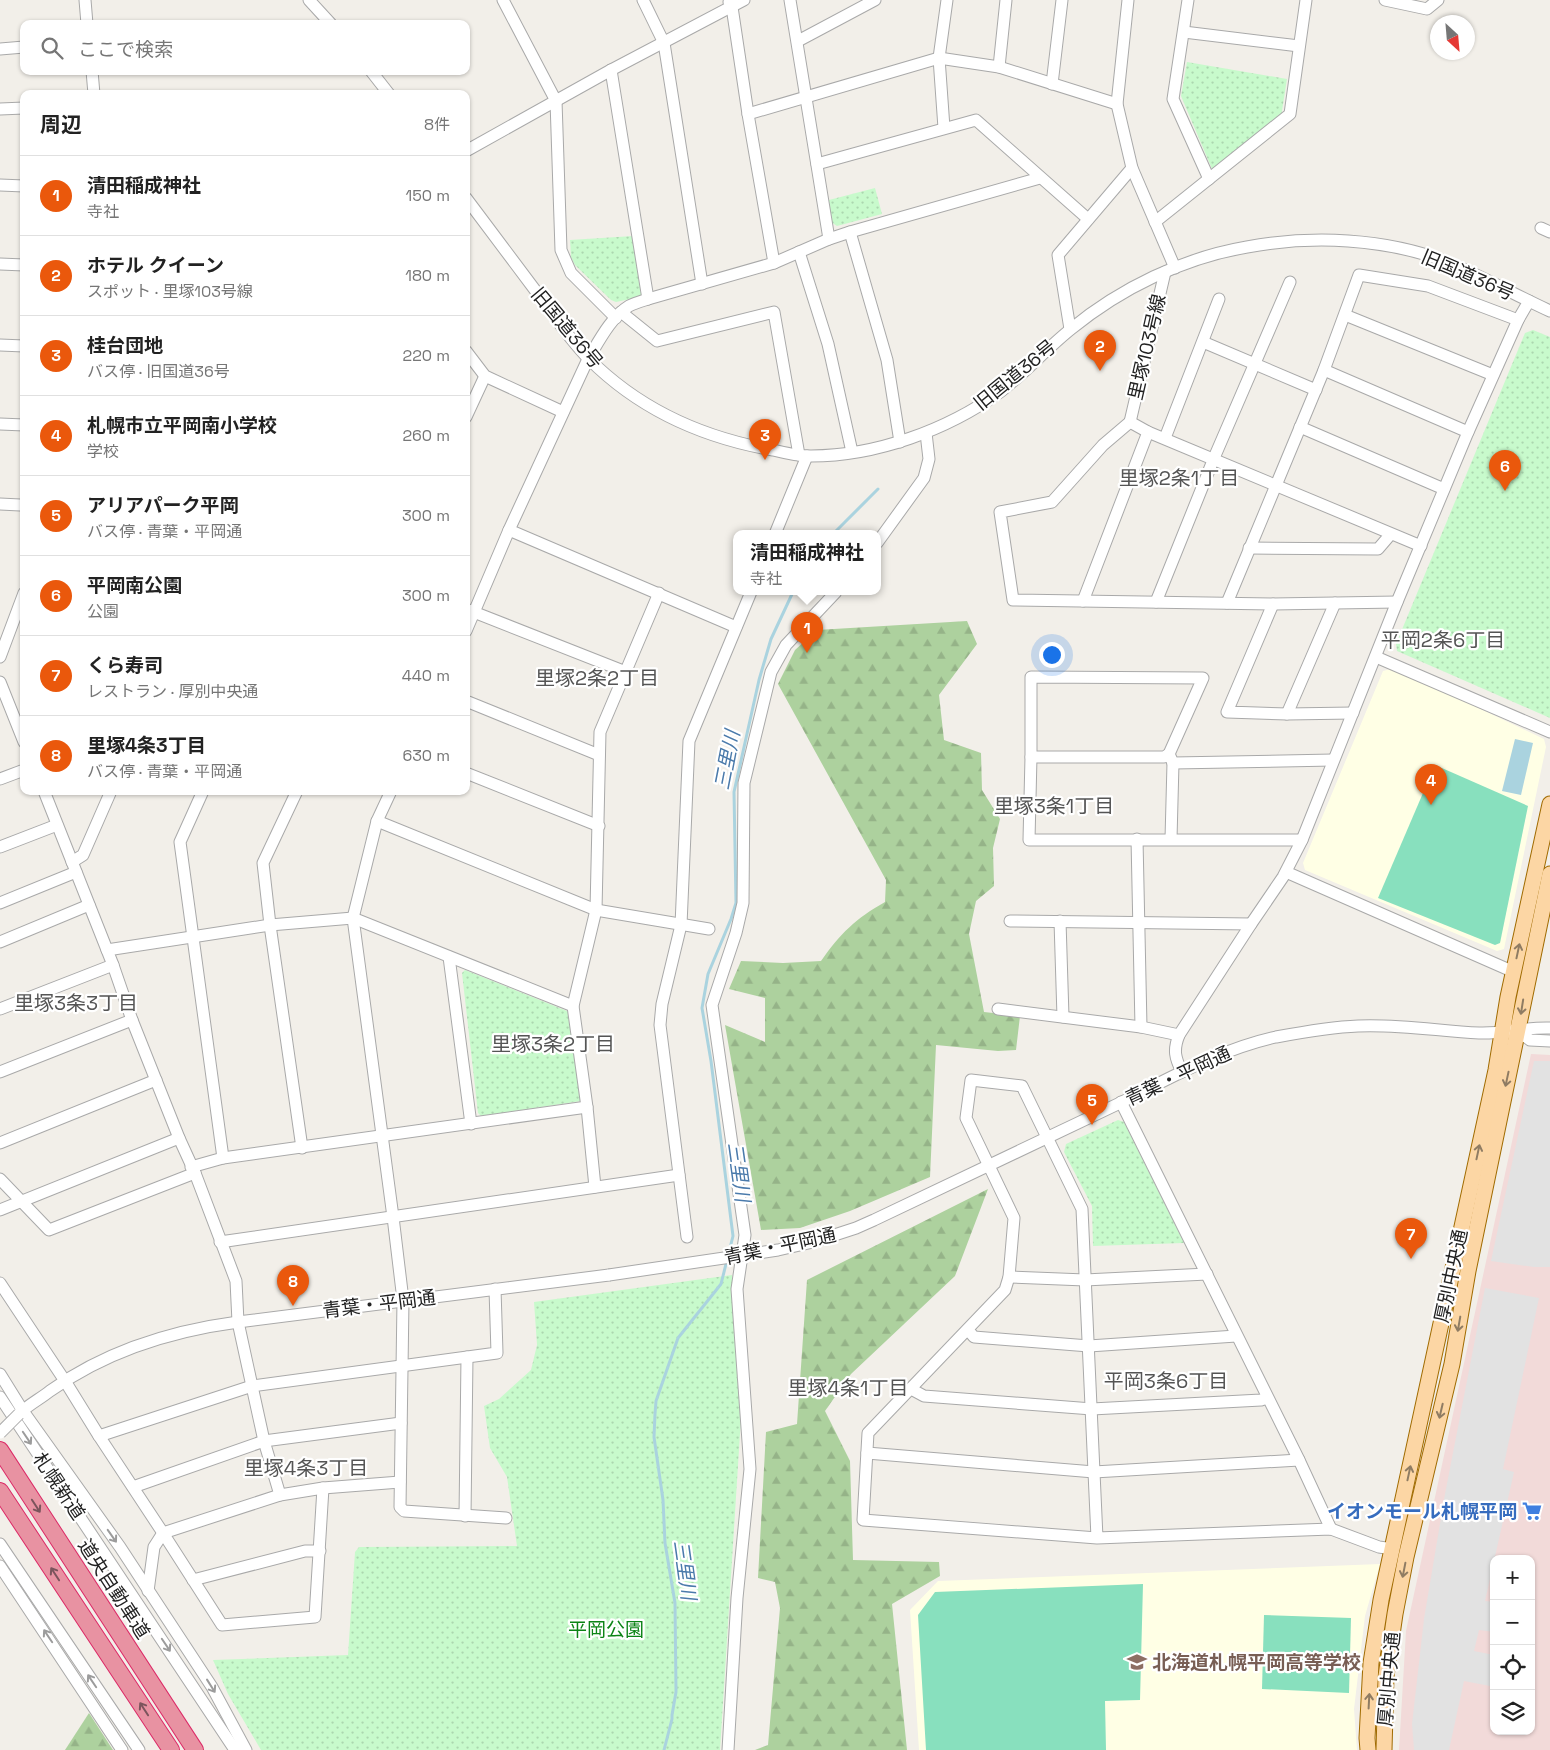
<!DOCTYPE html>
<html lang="ja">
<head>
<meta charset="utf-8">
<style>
	body { margin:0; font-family:"Space Grotesk","Noto Sans JP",sans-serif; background:#f6f6f6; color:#222 }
	.controls { position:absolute; right:15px; bottom:15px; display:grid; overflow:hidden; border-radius:10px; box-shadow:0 1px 4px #0004 }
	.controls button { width:45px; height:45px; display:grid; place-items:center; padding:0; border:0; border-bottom:1px solid #e0e0e0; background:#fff; color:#222; font:25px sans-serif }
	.compass { position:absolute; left:1430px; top:15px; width:45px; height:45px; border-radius:50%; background:#fff; box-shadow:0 1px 4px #0004; rotate:154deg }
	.you { position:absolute; left:1051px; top:654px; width:18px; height:18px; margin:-12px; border:4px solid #fff; border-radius:50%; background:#1a73e8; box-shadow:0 0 0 8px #1a73e833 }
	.badge { display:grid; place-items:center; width:32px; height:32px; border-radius:50%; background:#ea580c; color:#fff; font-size:16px; font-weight:700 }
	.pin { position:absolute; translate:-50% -41px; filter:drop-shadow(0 1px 2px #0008) }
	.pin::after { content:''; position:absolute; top:26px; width:18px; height:15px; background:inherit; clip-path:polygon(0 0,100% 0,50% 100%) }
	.popup { position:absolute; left:733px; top:530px; width:148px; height:65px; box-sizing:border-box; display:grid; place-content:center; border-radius:10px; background:#fff; filter:drop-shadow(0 1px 4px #0005); font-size:16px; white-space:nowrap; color:#767676 }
	.popup b { font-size:19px; color:#222 }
	.popup::after { content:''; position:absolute; left:50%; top:100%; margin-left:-10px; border:10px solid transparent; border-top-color:#fff }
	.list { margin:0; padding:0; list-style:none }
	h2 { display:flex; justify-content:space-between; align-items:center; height:65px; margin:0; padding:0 20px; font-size:21px }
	h2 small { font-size:16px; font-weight:400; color:#767676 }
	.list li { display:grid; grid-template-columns:32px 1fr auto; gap:15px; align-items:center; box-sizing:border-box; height:80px; padding:0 20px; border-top:1px solid #e0e0e0 }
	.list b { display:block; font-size:19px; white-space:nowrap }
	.list p { margin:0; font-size:16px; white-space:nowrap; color:#767676 }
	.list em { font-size:16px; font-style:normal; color:#767676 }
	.icon { flex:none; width:28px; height:28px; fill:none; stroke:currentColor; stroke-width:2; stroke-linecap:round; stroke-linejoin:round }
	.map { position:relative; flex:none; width:1550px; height:1750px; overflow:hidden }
	.search { position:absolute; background:#fff; box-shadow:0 1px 4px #0004; left:20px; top:20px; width:450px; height:55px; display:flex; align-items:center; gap:12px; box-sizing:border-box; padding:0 18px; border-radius:10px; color:#767676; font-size:19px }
	.panel { position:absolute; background:#fff; box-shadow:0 1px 4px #0004; left:20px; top:90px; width:450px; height:705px; border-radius:10px }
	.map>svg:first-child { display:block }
</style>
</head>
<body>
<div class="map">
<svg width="1550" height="1750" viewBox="0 0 1550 1750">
	<defs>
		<pattern id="forest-firs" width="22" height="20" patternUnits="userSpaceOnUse" patternTransform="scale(1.25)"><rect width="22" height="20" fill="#add19e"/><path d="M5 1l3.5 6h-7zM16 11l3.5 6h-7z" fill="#95b388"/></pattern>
		<pattern id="park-dots" width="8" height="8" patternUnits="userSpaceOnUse" patternTransform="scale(1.25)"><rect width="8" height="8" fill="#c8facc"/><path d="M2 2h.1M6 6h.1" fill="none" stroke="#acd6af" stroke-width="1.8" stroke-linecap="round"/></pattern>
	</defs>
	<rect width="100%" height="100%" fill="#f2efe9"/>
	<!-- commercial -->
	<path fill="#f2dad9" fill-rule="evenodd" d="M1531 1054 1550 1055V1750H1399L1406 1631ZM1494 1559H1531V1731H1494Z"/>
	<!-- education -->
	<g fill="#ffffe5">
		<polygon points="1394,668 1544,739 1546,747 1504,949 1497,951 1305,870 1303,863 1383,671"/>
		<polygon points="1380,1564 1365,1616 1354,1709 1357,1750 919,1750 910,1610 938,1581"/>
	</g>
	<!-- forest -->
	<g fill="url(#forest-firs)">
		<path d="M967 621 977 644 939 695 944 740 981 753 982 790 1000 819 993 848 994 886 976 901 969 934 984 1012 1020 1016 1016 1050 998 1051 936 1045 930 1177 850 1211 800 1228 761 1230 725 1025 765 1042V998L729 989 741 961 783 963 821 961C841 933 855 919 885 902L886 880 778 684 795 650 817 630Z"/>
		<polygon points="988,1189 955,1276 851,1374 825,1411 850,1461 853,1560 939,1562 940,1576 892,1604 907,1750 755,1750 768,1745 780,1608 775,1582 758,1578 766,1432 797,1424 807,1280"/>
		<polygon points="89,1713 113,1750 65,1750"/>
	</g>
	<!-- park -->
	<g fill="url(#park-dots)">
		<polygon points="1187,62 1287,79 1281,117 1212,169 1181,96"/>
		<polygon points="875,188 882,214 837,226 831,222 829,200"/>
		<polygon points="633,236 643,293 640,297 616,302 611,300 575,265 571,257 570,240"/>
		<polygon points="1533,330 1550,337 1550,718 1397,651 1396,644 1525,333"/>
		<polygon points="465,970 572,1013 581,1101 481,1116 478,1113 462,973"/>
		<polygon points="1118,1120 1124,1122 1184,1243 1093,1246 1092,1206 1064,1152 1066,1144"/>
		<polygon points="732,1275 741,1418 720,1750 261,1750 228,1694 213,1660 348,1655 355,1552 359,1547 517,1546 507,1477 490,1448 484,1406 499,1399 531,1370 537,1345 534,1302"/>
	</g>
	<!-- pitch -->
	<g fill="#88e0be">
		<polygon points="1435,765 1528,806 1500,943 1495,945 1378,898"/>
		<polygon points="1143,1584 1140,1700 1105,1701 1106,1750 926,1750 918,1615 935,1592"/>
		<polygon points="1264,1615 1351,1618 1349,1693 1262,1689"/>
	</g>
	<!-- parking -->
	<g fill="#e2e2e2">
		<polygon points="1534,1061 1550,1061 1550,1267 1534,1267 1491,1261"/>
		<polygon points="1485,1288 1539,1298 1503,1469 1514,1472 1485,1601 1494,1602 1494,1632 1479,1630 1474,1651 1494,1655 1494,1668 1490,1686 1464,1681 1449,1750 1414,1750 1412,1724 1424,1619 1445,1494"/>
	</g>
	<!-- water -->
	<polygon fill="#aad3df" points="1515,739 1533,743 1521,795 1502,791"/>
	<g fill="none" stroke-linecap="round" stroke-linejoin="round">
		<!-- stream -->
		<g stroke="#aad3df" stroke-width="3">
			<polyline points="833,534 878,489"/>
			<polyline points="664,1750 672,1719 672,1715 676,1692 675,1603 665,1543 663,1500 654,1437 655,1414 656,1401 678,1338 721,1284 733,1236 711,1061 702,1008 708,974 731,919 736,903 734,792 759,680 771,639 793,592"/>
		</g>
		<defs>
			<g id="minor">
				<polyline points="85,0 87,24"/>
				<polyline points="309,0 331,24"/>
				<polyline points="503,0 556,101 561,250 571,273 616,318"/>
				<polyline points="643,0 664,43 702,284"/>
				<polyline points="790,0 829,239"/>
				<polyline points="1128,0 1117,104 1132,168 1175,268"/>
				<polyline points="1188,0 1173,99 1209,179"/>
				<polyline points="1385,0 1427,9 1438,0"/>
				<polyline points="729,2 732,7 748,114 774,263"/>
				<polyline points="1184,32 1299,46"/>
				<polyline points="798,41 875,0"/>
				<polyline points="0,49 24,47"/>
				<polyline points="999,67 1006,0"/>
				<polyline points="611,70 648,299"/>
				<polyline points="92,71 94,94"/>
				<polyline points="371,71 389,94"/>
				<polyline points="1052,84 1062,0"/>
				<polyline points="0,109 24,108"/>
				<polyline points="748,114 939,58 999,67 1117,104"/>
				<polyline points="944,128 939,58 947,0"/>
				<polyline points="466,151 611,70 744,0"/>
				<polyline points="817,164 976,120 1088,219"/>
				<polyline points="0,185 24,186"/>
				<path d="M466 198C490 230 514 262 538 294 554 316 570 340 589 359 639 409 704 438 773 450 785 453 798 456 811 456 876 456 947 430 1000 392 1025 373 1046 349 1071 329 1121 288 1183 258 1247 247 1312 235 1385 238 1447 262 1482 276 1515 295 1550 311"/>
				<polyline points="1155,222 1290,114 1306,0"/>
				<polyline points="1541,228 1550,232"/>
				<polyline points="850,232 887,360 900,442"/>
				<polyline points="799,252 828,344 852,452"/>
				<polyline points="0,264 24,265"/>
				<polyline points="621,312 657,341 774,312 799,455"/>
				<polyline points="1345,315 1493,375"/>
				<polyline points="1070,329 1058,255 1132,168"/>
				<polyline points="1203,342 1316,390"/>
				<polyline points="0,345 24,346"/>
				<polyline points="466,351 485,376 563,412"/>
				<polyline points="1324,370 1468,432"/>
				<polyline points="466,417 485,376"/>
				<polyline points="1130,422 1103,445 1052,502 1000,512 1013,600 1273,604 1397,602"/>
				<polyline points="1130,422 1148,432 1421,546"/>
				<polyline points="1130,422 1165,272"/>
				<polyline points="0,424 24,425"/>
				<polyline points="1300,427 1444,489"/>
				<polyline points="1165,438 1219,299"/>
				<polyline points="0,504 20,505"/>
				<polyline points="509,530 736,627"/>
				<polyline points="775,534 807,456"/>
				<polyline points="877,543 924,478 929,459 926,433"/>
				<polyline points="1249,548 1378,549 1390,535"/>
				<polyline points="1083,601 1148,432"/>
				<polyline points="1156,602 1214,458 1290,282"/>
				<polyline points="1227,603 1324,370 1359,275 1428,286 1518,320"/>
				<polyline points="1273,604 1227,712 1287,714 1353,713"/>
				<polyline points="466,609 626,672"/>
				<path d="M466 631 509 530 588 359C599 341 611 317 629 306 635 303 642 301 648 299L774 263 829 239 850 232 1040 178"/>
				<polyline points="0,657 24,593"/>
				<polyline points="1376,657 1550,732"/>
				<polyline points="0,682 24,742"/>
				<polyline points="466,701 599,755"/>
				<polyline points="1287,714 1335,603"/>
				<polyline points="1031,757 1031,677 1203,678 1169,754"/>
				<polyline points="466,773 599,826"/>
				<polyline points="0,779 24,770"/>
				<polyline points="44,791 113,965 132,1020 179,1138 195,1173 236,1281 238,1322 264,1441 280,1495"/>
				<polyline points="203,791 180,842 223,1158"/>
				<polyline points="297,791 263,863 270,925 302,1148"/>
				<polyline points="391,791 377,821 353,918 393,1217 403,1300 400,1507 404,1511 506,1518"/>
				<polyline points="377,821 596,910 709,929"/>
				<polyline points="1137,839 1141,1027"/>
				<polyline points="1171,839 1173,763"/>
				<polyline points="1302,840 1029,840 1031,757 1164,757 1169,754 1173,763 1333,760"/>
				<polyline points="0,847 57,825"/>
				<polyline points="72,862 83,855 111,791"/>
				<polyline points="1286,872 1514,972"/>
				<polyline points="0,903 76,872"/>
				<polyline points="1010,921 1251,924"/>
				<polyline points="1060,921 1063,1017"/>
				<polyline points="0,942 89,905"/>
				<polyline points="107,950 270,925 353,918 573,1006"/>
				<polyline points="449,957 471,1124"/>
				<polyline points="0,1009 113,965"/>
				<polyline points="998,1009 1141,1027 1179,1035"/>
				<polyline points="1518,1031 1530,1040 1550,1041"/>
				<polyline points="0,1072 132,1020"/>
				<path d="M1182 1072C1175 1058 1173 1050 1179 1035L1251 924 1283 877 1302 840 1397 602 1468 432 1518 320 1529 301"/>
				<polyline points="1121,1102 1299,1460 1331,1529"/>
				<polyline points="0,1143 156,1080"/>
				<polyline points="191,1167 223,1158 587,1107"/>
				<polyline points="0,1179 49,1230 195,1173"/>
				<polyline points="595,1187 587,1107 573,1006 596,910 600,732 659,593"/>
				<polyline points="0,1210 179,1138"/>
				<polyline points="687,1237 660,1025 662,1004 681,925 689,741 751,592"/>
				<polyline points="220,1242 679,1175"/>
				<path d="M813 1242 856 1228 874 1220C956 1181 1038 1142 1120 1103 1170 1078 1221 1049 1276 1037 1303 1032 1331 1027 1358 1026 1399 1024 1439 1031 1479 1033 1503 1034 1526 1027 1550 1028"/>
				<polyline points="1009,1277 1085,1280 1207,1274"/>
				<polyline points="0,1283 65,1381 99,1436 163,1533 222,1625 315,1617 323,1488"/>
				<polyline points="968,1330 974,1337 1089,1346 1236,1336"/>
				<polyline points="0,1374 23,1411 120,1547 212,1687 246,1750"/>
				<polyline points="911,1389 924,1396 1092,1409 1261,1400 1267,1398"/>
				<polyline points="0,1397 235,1750"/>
				<path d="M19 1414C28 1405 40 1399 50 1391 106 1351 170 1331 238 1322L609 1275"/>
				<polyline points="99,1436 252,1386 497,1353 495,1289"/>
				<polyline points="867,1453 1094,1472 1299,1460"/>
				<polyline points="133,1487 264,1441 401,1423"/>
				<polyline points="465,1516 467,1357"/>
				<polyline points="1097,1538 1082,1209 1022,1086 971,1080 966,1118 1014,1218 1009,1277 1005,1290 868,1433 863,1520 1097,1538 1331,1529 1379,1547 1393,1549"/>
				<polyline points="0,1544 139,1750"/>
				<polyline points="0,1566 122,1750"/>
				<polyline points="193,1580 305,1551 320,1551"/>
				<polyline points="148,1591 154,1547 163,1533 280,1495 323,1488 400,1482"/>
				<polyline points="728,1750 737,1598 750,1469 737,1289 745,1235 712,1005 736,933 743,903 744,783 771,672 786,645 836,592"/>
			</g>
			<g id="major">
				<polyline points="1368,1750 1367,1738 1371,1663 1381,1600 1496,1070 1508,997 1550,804"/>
				<polyline points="1384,1750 1386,1676 1395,1614 1406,1557 1452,1364 1468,1271 1550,874"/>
			</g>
			<g id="highway">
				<polyline points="0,1450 195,1750"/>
				<polyline points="0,1491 171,1750"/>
			</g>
		</defs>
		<!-- minor casing -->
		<use href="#minor" stroke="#a9a9a9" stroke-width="13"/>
		<!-- major casing -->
		<use href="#major" stroke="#a06b00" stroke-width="17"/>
		<!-- highway casing -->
		<use href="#highway" stroke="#dc2a67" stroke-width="18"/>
		<!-- minor -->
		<use href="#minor" stroke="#fff" stroke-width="11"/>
		<!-- major -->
		<use href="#major" stroke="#fcd6a4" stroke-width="15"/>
		<!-- highway -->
		<use href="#highway" stroke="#e892a2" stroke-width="16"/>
		<defs>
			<g id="minor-bridge">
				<polyline points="609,1275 778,1250 813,1242"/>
				<polyline points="0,1433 19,1414"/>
			</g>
		</defs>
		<!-- minor-bridge casing -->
		<use href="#minor-bridge" stroke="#a9a9a9" stroke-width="13" stroke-linecap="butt"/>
		<!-- minor-bridge -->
		<use href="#minor-bridge" stroke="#fff" stroke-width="11"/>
	</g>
	<!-- one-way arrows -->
	<defs><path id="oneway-shaft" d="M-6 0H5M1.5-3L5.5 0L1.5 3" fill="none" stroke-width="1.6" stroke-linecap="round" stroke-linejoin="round" transform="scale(1.25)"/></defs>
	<g stroke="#8f7c63">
		<use href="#oneway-shaft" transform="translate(1518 951) rotate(-78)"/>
		<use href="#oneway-shaft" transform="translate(1522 1007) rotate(99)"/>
		<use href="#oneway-shaft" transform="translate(1507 1079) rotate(102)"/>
		<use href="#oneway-shaft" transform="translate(1478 1152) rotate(-78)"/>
		<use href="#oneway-shaft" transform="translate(1459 1324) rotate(100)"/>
		<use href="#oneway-shaft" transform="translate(1441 1411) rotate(103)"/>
		<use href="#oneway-shaft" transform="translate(1409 1473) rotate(-78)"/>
		<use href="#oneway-shaft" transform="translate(1404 1570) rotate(101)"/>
		<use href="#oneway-shaft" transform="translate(1369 1701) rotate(-87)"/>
	</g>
	<g stroke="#9c9c9c">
		<use href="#oneway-shaft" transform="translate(27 1438) rotate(56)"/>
		<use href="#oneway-shaft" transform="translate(112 1536) rotate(55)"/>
		<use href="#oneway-shaft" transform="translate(48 1636) rotate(-124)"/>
		<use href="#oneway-shaft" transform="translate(166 1645) rotate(56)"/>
		<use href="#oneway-shaft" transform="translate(92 1681) rotate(-124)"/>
		<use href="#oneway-shaft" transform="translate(211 1686) rotate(58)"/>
	</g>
	<g stroke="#7b545c">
		<use href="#oneway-shaft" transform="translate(36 1506) rotate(57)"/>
		<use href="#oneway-shaft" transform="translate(55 1574) rotate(-123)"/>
		<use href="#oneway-shaft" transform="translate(144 1709) rotate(-123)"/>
	</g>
	<!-- icons -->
	<defs>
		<symbol id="supermarket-bare" viewBox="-9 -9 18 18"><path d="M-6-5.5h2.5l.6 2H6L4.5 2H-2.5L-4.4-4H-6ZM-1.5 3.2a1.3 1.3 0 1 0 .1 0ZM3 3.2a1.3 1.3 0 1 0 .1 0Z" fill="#3f7fe0" stroke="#fff" stroke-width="2.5" paint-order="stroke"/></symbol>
		<symbol id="school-bare" viewBox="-9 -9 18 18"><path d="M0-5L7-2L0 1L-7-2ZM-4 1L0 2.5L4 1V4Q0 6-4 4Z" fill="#8d6e63" stroke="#fff" stroke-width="2.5" paint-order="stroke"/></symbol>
	</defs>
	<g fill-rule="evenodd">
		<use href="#supermarket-bare" x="1518" y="1497" width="28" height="28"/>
		<use href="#school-bare" x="1123" y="1648" width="28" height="28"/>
	</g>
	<g text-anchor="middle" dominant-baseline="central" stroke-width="4.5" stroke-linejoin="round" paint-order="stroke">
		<!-- street labels -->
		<g font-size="19" fill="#222" stroke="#fff">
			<text transform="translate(1468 275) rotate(23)">旧国道36号</text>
			<text transform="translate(567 328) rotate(50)">旧国道36号</text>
			<text transform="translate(1147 347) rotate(-77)">里塚103号線</text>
			<text transform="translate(1015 375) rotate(-39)">旧国道36号</text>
			<text transform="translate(1178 1076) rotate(-25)">青葉・平岡通</text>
			<text transform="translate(780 1246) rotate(-12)">青葉・平岡通</text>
			<text transform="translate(1451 1276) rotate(-78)">厚別中央通</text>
			<text transform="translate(379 1304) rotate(-7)">青葉・平岡通</text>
			<text transform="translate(59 1486) rotate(56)">札幌新道</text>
			<text transform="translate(114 1589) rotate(57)">道央自動車道</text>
			<text transform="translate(1389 1679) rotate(-85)">厚別中央通</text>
		</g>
		<!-- shop labels -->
		<g font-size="19" font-weight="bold" fill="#366cbe" stroke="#fff" text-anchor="end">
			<text x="1517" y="1511">イオンモール札幌平岡</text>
		</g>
		<!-- park labels -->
		<g font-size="19" fill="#0c8416" stroke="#fff">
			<text x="606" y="1629">平岡公園</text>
		</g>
		<!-- education labels -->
		<g font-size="19" font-weight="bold" fill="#785e54" stroke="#fff" text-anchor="start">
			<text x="1152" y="1662">北海道札幌平岡高等学校</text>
		</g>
		<!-- neighbourhood labels -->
		<g font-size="20" fill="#555" stroke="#fff">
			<text x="1179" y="478">里塚2条1丁目</text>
			<text x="1443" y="640">平岡2条6丁目</text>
			<text x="597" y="678">里塚2条2丁目</text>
			<text x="1054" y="806">里塚3条1丁目</text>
			<text x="76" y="1003">里塚3条3丁目</text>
			<text x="553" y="1044">里塚3条2丁目</text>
			<text x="1166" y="1381">平岡3条6丁目</text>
			<text x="848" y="1388">里塚4条1丁目</text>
			<text x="306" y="1468">里塚4条3丁目</text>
		</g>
		<!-- water labels -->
		<g font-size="20" font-style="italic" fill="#4a7aab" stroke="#fff">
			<text transform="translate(727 760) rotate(-79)">三里川</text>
			<text transform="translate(739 1172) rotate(82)">三里川</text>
			<text transform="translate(685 1570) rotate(82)">三里川</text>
		</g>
	</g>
</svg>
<div class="controls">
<button>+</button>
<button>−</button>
<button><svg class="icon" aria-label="locate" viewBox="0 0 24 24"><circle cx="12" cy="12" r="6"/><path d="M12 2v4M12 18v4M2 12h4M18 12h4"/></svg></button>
<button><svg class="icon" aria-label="layers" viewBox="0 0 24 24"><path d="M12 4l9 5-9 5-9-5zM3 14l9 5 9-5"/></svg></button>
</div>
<svg class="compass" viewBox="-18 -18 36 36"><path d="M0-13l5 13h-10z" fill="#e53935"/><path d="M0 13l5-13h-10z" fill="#767676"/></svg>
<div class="you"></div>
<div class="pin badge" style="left:807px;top:653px">1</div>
<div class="popup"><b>清田稲成神社</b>寺社</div>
<div class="pin badge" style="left:1100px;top:371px">2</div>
<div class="pin badge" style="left:765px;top:460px">3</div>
<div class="pin badge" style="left:1431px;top:805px">4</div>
<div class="pin badge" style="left:1092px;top:1125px">5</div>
<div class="pin badge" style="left:1505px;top:491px">6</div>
<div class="pin badge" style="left:1411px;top:1259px">7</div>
<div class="pin badge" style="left:293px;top:1306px">8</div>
<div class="search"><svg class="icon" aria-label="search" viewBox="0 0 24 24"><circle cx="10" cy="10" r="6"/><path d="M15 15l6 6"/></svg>ここで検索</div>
<section class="panel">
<h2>周辺<small>8件</small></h2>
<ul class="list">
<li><span class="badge">1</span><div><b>清田稲成神社</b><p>寺社</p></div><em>150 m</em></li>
<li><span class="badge">2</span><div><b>ホテル クイーン</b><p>スポット · 里塚103号線</p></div><em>180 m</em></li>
<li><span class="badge">3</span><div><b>桂台団地</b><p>バス停 · 旧国道36号</p></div><em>220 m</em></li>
<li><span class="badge">4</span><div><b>札幌市立平岡南小学校</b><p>学校</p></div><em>260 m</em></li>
<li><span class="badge">5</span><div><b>アリアパーク平岡</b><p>バス停 · 青葉・平岡通</p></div><em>300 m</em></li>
<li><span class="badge">6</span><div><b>平岡南公園</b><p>公園</p></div><em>300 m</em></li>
<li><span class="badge">7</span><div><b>くら寿司</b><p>レストラン · 厚別中央通</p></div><em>440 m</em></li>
<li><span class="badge">8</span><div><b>里塚4条3丁目</b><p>バス停 · 青葉・平岡通</p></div><em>630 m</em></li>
</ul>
</section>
</div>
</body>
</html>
